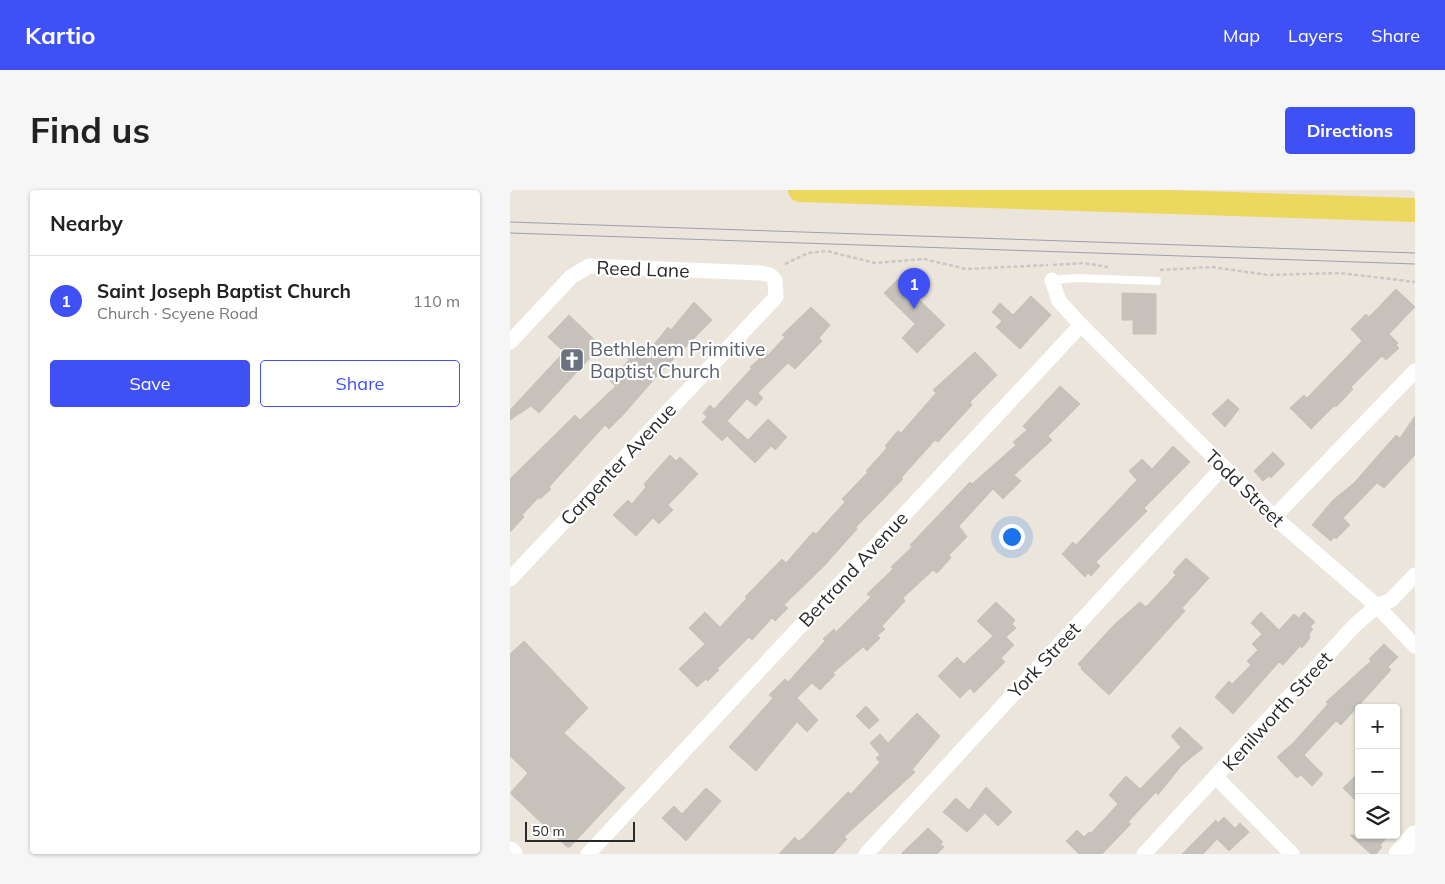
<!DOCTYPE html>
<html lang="en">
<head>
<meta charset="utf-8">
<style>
	body { margin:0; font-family:Mulish,sans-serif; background:#f6f6f6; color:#222 }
	.controls { position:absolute; right:15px; bottom:15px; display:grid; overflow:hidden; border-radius:5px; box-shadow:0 1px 4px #0004 }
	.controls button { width:45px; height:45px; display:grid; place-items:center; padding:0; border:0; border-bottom:1px solid #e0e0e0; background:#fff; color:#222; font:25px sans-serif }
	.scale { position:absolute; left:15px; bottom:12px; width:110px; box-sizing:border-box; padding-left:5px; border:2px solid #292929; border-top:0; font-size:14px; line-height:18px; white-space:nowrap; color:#292929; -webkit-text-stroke:4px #fff; paint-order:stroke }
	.you { position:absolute; left:501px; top:346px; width:18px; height:18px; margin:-12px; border:4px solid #fff; border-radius:50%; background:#1a73e8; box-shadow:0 0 0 8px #1a73e833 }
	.badge { display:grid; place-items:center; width:32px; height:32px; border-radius:50%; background:#3f50f4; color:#fff; font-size:16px; font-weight:700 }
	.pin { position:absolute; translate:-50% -41px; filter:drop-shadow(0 1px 2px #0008) }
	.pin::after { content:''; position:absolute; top:26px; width:18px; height:15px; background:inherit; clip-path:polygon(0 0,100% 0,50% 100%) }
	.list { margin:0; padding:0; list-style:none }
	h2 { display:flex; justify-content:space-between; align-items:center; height:65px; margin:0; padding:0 20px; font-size:21px }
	h2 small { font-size:16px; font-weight:400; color:#767676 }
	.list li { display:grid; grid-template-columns:32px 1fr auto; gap:15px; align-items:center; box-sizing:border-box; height:90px; padding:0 20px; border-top:1px solid #e0e0e0 }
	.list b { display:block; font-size:19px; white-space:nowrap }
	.list p { margin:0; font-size:16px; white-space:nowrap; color:#767676 }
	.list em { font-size:16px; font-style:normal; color:#767676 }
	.actions { display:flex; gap:10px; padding:15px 20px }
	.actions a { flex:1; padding:11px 0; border:1px solid #3f50f4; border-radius:5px; text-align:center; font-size:18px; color:#3f50f4 }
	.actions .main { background:#3f50f4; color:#fff }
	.icon { flex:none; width:28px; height:28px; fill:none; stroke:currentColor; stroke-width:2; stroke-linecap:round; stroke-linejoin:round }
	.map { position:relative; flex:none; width:905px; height:664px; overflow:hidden; border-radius:5px }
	header { display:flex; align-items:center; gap:30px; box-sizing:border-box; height:70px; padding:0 25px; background:#3f50f4; color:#fff }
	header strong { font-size:24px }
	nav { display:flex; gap:28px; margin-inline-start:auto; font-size:18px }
	.intro { display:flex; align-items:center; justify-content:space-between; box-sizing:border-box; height:120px; padding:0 30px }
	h1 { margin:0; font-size:35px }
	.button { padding:12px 22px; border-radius:5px; background:#3f50f4; color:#fff; font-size:18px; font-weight:700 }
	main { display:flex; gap:30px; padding:0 30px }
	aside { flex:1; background:#fff; border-radius:5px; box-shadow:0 1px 4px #0004 }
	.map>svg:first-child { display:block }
</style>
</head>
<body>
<header>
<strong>Kartio</strong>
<nav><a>Map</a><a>Layers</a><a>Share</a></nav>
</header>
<div class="intro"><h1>Find us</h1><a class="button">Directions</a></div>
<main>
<aside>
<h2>Nearby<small></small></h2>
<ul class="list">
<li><span class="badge">1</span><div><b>Saint Joseph Baptist Church</b><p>Church · Scyene Road</p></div><em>110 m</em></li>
</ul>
<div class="actions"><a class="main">Save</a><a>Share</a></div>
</aside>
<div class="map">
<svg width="905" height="664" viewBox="0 0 905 664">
	<rect width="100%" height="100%" fill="#ebe5db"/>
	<!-- building -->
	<g fill="#c6c2bb" stroke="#c6c1b5">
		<polygon points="388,89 435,135 407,163 392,148 405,134 374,103"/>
		<polygon points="886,99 905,117 879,144 888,153 886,155 889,158 876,170 872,166 841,197 843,199 826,217 824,216 801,239 780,218 794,205 797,208 852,151 841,139 856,124 859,127"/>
		<polygon points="612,103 646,104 646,144 623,144 623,130 612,130"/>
		<polygon points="521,106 541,125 510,159 486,137 492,131 482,122 490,113 503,125"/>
		<polygon points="184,112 202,130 146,187 113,225 99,239 95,235 39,297 41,299 30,309 29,307 12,325 14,327 0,342 0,289 65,225 70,230 106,196 100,191 119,170 116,167 123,159 130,166 135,161 137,163 158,137 161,140"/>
		<polygon points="301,117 320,135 309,148 312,151 285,179 278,173 248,203 253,208 246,216 237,209 217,231 238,250 258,229 277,247 265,260 261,256 245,273 217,246 212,251 192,232 197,227 193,223 200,215 204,219 242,178 240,177 256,163 258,165 275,147 272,145"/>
		<polygon points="59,125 91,156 29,223 21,216 0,230 0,220 54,162 38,147"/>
		<polygon points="465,162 487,185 460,212 462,215 428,252 425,250 391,288 393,289 346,337 347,339 314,376 274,415 278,418 265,431 262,428 242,450 239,447 207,479 209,480 198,491 196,489 187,497 169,479 195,454 179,438 195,422 210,437 237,408 235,407 272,369 276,373 303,342 306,344 335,312 332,309 358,282 356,281 377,258 375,256 380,250 388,241 391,243 426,203 423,200"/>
		<polygon points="550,196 570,214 538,246 542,250 504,285 511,291 493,309 483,299 449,336 457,347 439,365 441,368 427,383 423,380 393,408 395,411 372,436 375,439 367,446 370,448 357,461 353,457 323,483 325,485 310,500 302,493 287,508 308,530 297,542 287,532 246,581 219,557 263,508 259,505 275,489 278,492 315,451 313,449 324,439 326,442 361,407 357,404 383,379 381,377 402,357 400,355 460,292 462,294 506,255 503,252 517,240 513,236"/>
		<polygon points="718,209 729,219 715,237 702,224"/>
		<polygon points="905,226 905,265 874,298 867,293 833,328 840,335 826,349 824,347 821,351 802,335 823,310 844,293 886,245 890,248"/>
		<polygon points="663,256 680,272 634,318 637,321 586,372 590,376 581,386 578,383 575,387 552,364 563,352 566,355 627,290 619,281 632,269 642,279"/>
		<polygon points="763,262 775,274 761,288 759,286 753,291 744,281"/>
		<polygon points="160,265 166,271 170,267 188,284 158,315 163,320 149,334 143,328 126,346 103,325 118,310 122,314 136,297 134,294"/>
		<polygon points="676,368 699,388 672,418 675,421 599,505 571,479 572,477 568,474 605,434 630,412 636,417 666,385 663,382"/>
		<polygon points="486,412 505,430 502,434 506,438 496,447 504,455 491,468 495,472 464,503 460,498 450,508 428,486 447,467 454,474 483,446 467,431"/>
		<polygon points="751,422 769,440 784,424 789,428 794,422 805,432 800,437 803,439 799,444 800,448 792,458 790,456 773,475 769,472 723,524 705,507 719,491 722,494 741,475 737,471 748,460 742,454 752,444 741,433"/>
		<polygon points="14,451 78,518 54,543 115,598 60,657 57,657 1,604 1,602 18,583 0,566 0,464"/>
		<polygon points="874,454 888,467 878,477 881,480 831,535 826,531 794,565 813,584 802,596 791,585 787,588 767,567 783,553 818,514 816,512 861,471 859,469"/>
		<polygon points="356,516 369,530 359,539 346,526"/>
		<polygon points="407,523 430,546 402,580 405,582 334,647 337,649 323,664 269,664 285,647 288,651 292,649 338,602 341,604 370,572 366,568 370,565 360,553 370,544 378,553"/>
		<polygon points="670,537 693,558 671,576 648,605 646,602 618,632 621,634 592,664 569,664 556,651 567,640 574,647 579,642 581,643 608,614 599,605 616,586 630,599 671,557 661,546"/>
		<polygon points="849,582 849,614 833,598"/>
		<polygon points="476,597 502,622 488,636 475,623 457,642 433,622 446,608 459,620"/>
		<polygon points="196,598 211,611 176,651 152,628 164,616 172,624"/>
		<polygon points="714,627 725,638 730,633 739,642 719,661 707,649 693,664 672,664 706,630 708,633"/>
		<polygon points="418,638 433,652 430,654 434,657 427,664 391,664"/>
		<polygon points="840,645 879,645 870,655 872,657 866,664 861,664"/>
	</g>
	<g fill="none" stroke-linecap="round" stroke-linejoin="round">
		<!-- path -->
		<g stroke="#c7c7c7" stroke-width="2.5" stroke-dasharray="4 2.5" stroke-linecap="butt">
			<polyline points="275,74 298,63 317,61 365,73 414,69 456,79 538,75"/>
			<polyline points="543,75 574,73 598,77"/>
			<polyline points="650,80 702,77 758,85 830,83 905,92"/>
		</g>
		<!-- service -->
		<polyline stroke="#fff" stroke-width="8" points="542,90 567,88 647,91"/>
		<!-- minor -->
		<g stroke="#fff" stroke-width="15">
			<polyline points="571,135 764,327 867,416 905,456"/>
			<polyline points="0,152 61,87 79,76 251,83 260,85 265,90 266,107 0,389"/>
			<polyline points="764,327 905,181"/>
			<polyline points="706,587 782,664"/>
			<polyline points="78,664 571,135 549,111 542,90"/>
			<polyline points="356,664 713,277"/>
			<polyline points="634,664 845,435 867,416 881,410 905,385"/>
		</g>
		<!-- secondary -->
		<g stroke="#fff" stroke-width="21">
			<polyline points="0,662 2,664"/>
			<polyline points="889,664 905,646"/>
		</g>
		<!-- primary -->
		<polyline stroke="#ecd85f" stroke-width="24" points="290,0 905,20"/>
		<!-- tram -->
		<g stroke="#9e9fb3" stroke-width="1">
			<polyline points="0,32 905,63"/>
			<polyline points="0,43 905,74"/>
		</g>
	</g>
	<!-- icons -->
	<defs>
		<symbol id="church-square" viewBox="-11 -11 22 22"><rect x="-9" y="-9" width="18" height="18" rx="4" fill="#6b7280" stroke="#fff"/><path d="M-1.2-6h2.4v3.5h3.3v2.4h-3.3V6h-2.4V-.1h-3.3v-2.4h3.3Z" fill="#fff"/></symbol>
	</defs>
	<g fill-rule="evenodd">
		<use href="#church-square" x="48" y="156" width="28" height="28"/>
	</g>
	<g text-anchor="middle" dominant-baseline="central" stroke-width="4.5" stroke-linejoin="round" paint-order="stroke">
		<!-- street labels -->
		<g font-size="19" fill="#292929" stroke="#fff">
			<text transform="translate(133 79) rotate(2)">Reed Lane</text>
			<text transform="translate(108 274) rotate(-47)">Carpenter Avenue</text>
			<text transform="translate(735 298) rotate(44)">Todd Street</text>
			<text transform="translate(343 379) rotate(-47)">Bertrand Avenue</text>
			<text transform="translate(534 470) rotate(-47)">York Street</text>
			<text transform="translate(767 521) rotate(-48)">Kenilworth Street</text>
		</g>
		<!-- worship labels -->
		<g font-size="19" fill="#5b616d" stroke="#fff" text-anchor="start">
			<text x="80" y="159">Bethlehem Primitive<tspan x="80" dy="22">Baptist Church</tspan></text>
		</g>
	</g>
</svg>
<div class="controls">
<button>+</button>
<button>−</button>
<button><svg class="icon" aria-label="layers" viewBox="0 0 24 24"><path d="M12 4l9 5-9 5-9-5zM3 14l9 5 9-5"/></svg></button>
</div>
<div class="scale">50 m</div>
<div class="you"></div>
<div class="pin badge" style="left:404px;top:119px">1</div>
</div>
</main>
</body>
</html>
